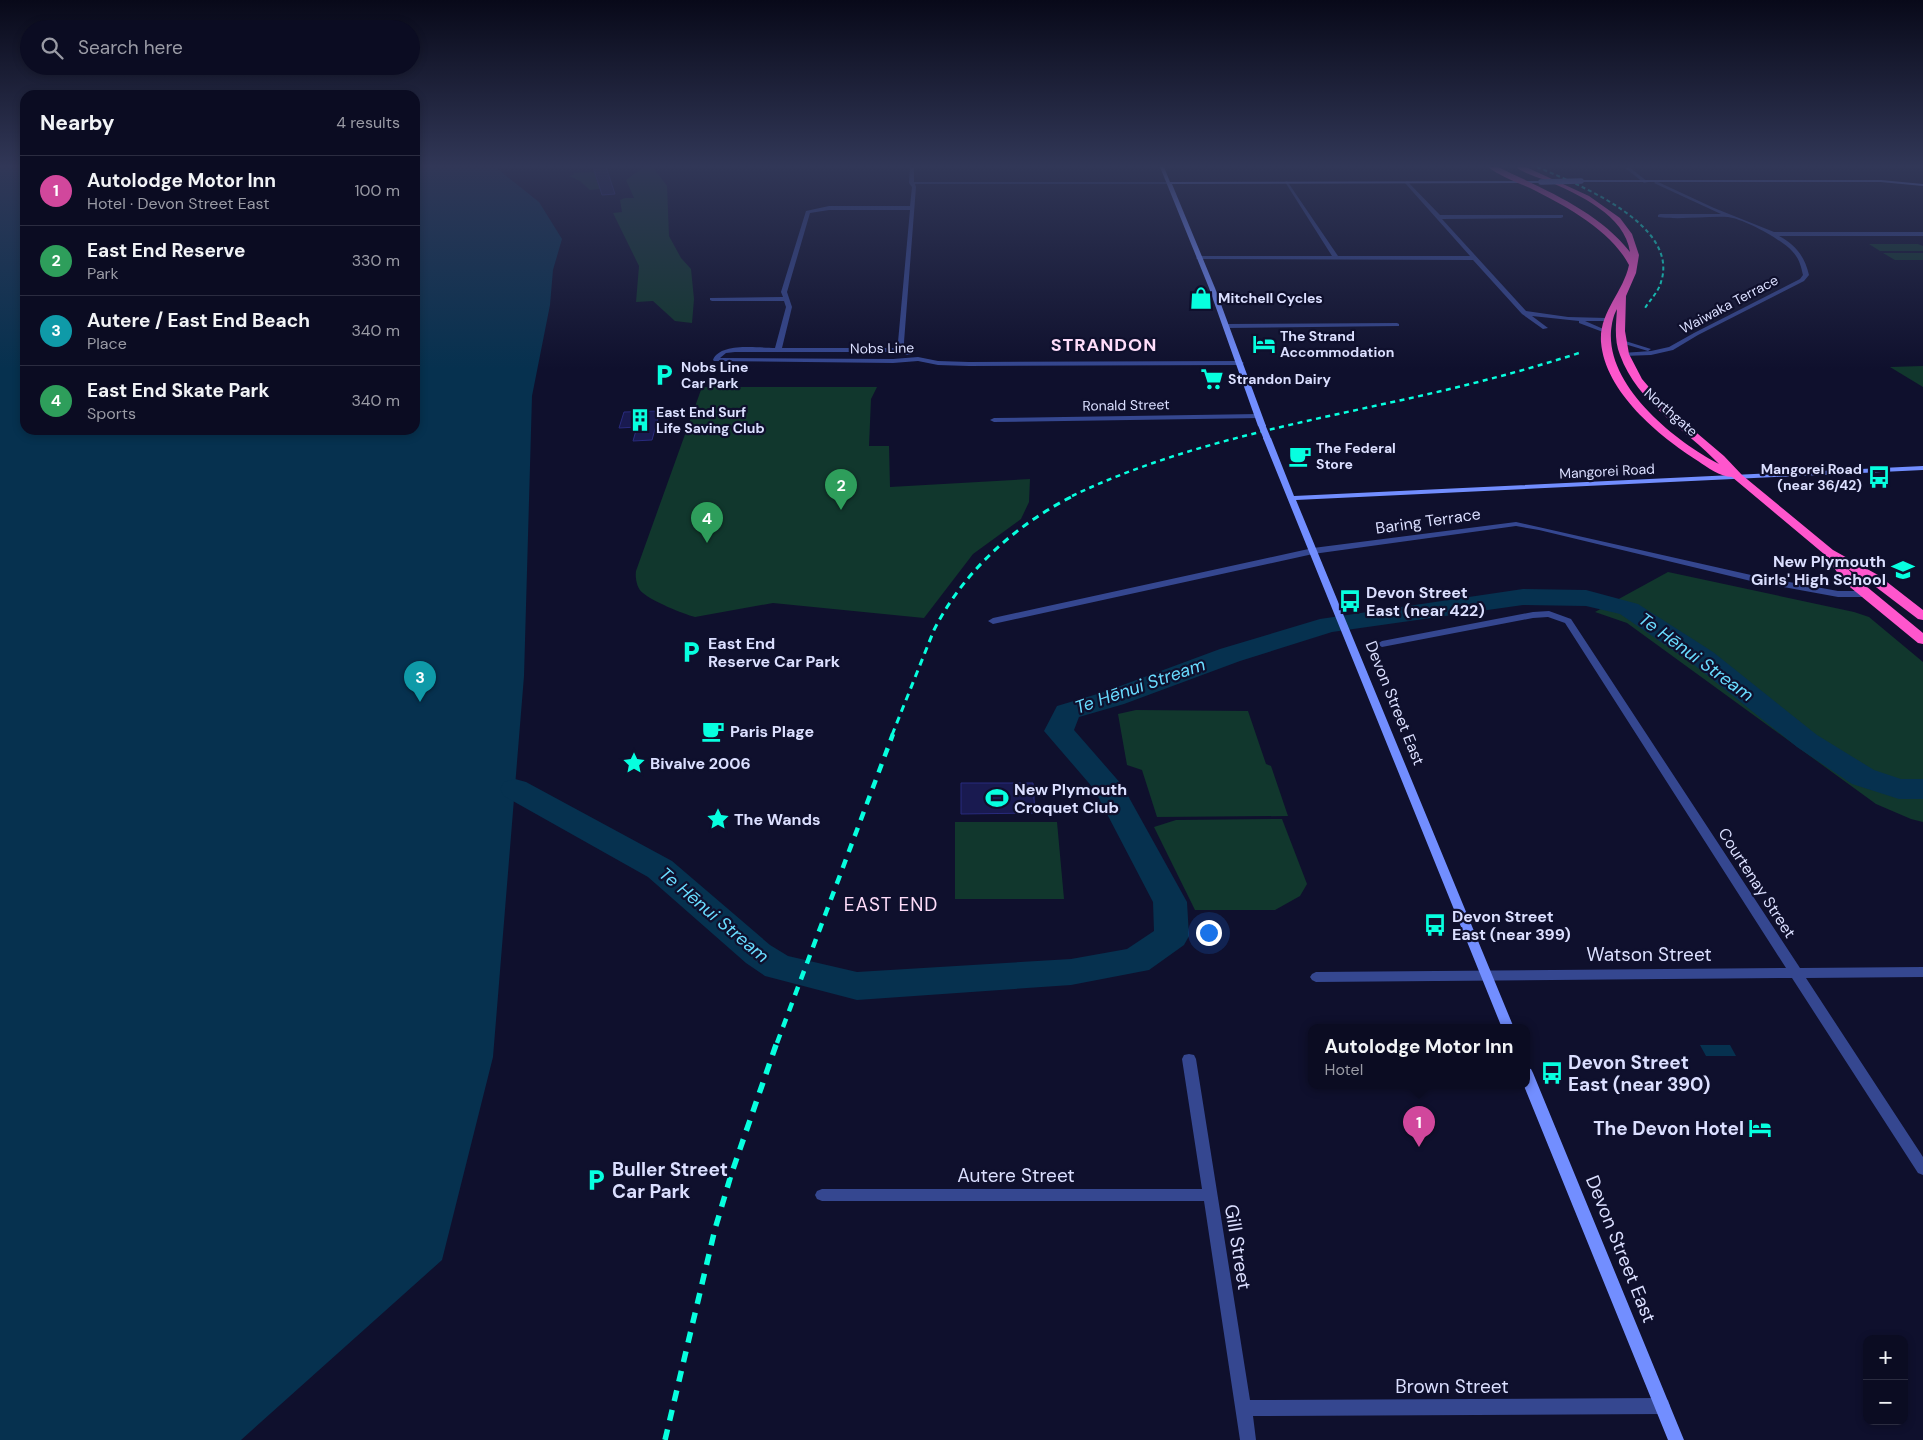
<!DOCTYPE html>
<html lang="en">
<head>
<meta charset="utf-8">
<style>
	body { margin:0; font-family:"DM Sans",sans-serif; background:#14152a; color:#f1f3f6 }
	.controls { position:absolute; right:15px; bottom:15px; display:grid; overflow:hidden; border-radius:10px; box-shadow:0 2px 8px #0003 }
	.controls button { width:45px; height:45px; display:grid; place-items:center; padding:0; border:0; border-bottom:1px solid #2b2c40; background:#0b0c22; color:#f1f3f6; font:25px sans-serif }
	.you { position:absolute; left:1208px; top:932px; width:18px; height:18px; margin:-12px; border:4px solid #fff; border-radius:50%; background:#1a73e8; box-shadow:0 0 0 8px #1a73e833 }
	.badge { display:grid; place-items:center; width:32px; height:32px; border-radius:50%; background:#07ffdf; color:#fff; font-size:16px; font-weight:700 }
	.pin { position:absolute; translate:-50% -41px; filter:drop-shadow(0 1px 2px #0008) }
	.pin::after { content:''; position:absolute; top:26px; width:18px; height:15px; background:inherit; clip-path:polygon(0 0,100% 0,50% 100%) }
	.popup { position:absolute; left:1308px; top:1024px; width:222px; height:65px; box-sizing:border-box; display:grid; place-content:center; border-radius:10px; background:#0b0c22; filter:drop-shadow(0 1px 4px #0005); font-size:16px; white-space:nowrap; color:#9a9ba5 }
	.popup b { font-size:19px; color:#f1f3f6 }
	.popup::after { content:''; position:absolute; left:50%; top:100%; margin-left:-10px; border:10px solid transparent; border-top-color:#0b0c22 }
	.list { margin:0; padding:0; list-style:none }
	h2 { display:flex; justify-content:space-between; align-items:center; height:65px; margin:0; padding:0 20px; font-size:21px }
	h2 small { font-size:16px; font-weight:400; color:#9a9ba5 }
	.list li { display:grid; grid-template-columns:32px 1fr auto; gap:15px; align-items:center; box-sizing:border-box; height:70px; padding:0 20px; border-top:1px solid #2b2c40 }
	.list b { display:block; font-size:19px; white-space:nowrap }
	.list p { margin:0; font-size:16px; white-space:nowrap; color:#9a9ba5 }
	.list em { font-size:16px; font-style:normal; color:#9a9ba5 }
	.icon { flex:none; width:28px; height:28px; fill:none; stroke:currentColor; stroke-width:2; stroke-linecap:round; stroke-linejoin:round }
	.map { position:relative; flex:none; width:1923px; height:1440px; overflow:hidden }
	.search { position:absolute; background:#0b0c22; box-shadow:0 2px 8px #0003; left:20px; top:20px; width:400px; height:55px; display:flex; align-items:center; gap:12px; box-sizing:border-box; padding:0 18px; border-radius:28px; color:#9a9ba5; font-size:19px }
	.panel { position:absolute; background:#0b0c22; box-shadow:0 2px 8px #0003; left:20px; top:90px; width:400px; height:345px; border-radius:15px }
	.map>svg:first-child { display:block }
</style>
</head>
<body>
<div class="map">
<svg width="1923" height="1440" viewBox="0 0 1923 1440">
	<rect width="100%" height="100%" fill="#0f102d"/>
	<!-- green -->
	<g fill="#11372d">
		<polygon points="641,167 653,167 667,186 669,236 681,258 691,269 694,299 692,323 675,321 653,301 636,302 639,266 613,213 622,212 620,200 625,198 634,198 626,180 641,169"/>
		<polygon points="589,172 604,173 607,175 596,177 598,184 610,188 590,190 580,181 569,176 574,175 573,173"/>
		<polygon points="1869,244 1918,244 1923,246 1923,251 1880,251"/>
		<polygon points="1883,253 1923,253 1923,260 1895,260"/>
		<polygon points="1923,366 1923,387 1890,367"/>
		<path d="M702 387H877L871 399 869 446H889L890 487 1030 479 1029 502 1021 519 973 554 924 618 773 603 695 617C683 614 652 601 643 593 637 589 635 578 636 571Z"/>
		<polygon points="1668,572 1854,612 1869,617 1923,662 1923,822 1911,819 1876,804 1627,623 1595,612"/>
		<polygon points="1136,710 1248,711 1266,764 1271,766 1288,816 1157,817 1142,770 1127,765 1118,714"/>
		<polygon points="1282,819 1307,884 1300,896 1275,910 1195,910 1154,827 1176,820"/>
		<polygon points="955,822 1057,822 1064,899 955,899"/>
	</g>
	<!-- water -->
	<g fill="#06314f">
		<polygon points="0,167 25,167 25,430 415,430 415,167 495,167 539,202 562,239 553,270 550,305 532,396 524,676 493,1057 442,1260 241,1440 0,1440"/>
		<polygon points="1700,1045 1730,1045 1736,1056 1706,1056"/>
	</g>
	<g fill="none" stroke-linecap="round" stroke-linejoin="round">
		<!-- river -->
		<polygon fill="#06314f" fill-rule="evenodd" points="1523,589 1586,590 1638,604 1713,652 1817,735 1874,770 1901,779 1923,779 1923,799 1899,799 1852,784 1797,747 1693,664 1620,614 1586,606 1523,605 1332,632 1240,661 1124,704 1079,717 1074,730 1122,785 1187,902 1189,936 1184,945 1149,970 1071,985 857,1000 765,976 746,963 648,877 504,796 500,789 504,782 515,779 526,782 672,861 770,945 788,956 857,972 1071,959 1127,949 1154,931 1153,902 1094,789 1044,731 1057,706 1104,692 1220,649 1320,619"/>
	</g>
	<!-- building -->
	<g fill="#191a50" stroke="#292b7e">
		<polygon points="593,167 606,167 615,194 602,195"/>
		<polygon points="660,411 652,440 633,441 637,427 619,428 624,412"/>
		<polygon points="961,783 1033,783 1035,813 961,814"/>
	</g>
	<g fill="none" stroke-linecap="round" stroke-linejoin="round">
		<!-- street -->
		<g fill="#354790" fill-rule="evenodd">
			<path d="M910 167H914V182H1168L1170 183 1168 184H915L916 187 904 342V346L911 354 910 355H906L903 352H735L726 353 720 358 893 359 918 357 938 361 969 362 1241 361 1244 363 1241 365 969 366 938 365 918 361 893 363 714 361 713 360C720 342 759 348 775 348L786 307 784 301H712L710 300V298L783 297 781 292 806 211 829 206H910L912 187 909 183ZM829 210H910L898 342 899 348H782L792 307 787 292 810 213Z"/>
			<polygon points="1624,167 1629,167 1648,182 1644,183"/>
			<polygon points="1287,181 1338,256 1470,256 1405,183 1407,181 1440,215 1563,215 1563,217 1561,218 1442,219 1526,311 1568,317 1607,318 1609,319 1609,321 1585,321 1608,331 1603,332 1579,323 1579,321 1532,316 1548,328 1543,329 1522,314 1473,260 1197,259 1196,258 1199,256 1332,256 1285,182"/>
			<path d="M1656 181 1714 208 1774 232H1923V236H1779C1796 245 1805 257 1809 275L1804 281 1698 335 1673 350 1651 355 1624 356 1622 355V353L1651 351 1669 347 1694 333 1800 279 1803 275C1801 266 1799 258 1792 251 1781 239 1744 219 1728 217 1705 216 1681 220 1658 217V215L1660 214H1721L1654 183Z"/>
			<polygon points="1397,323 1399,324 1399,326 1226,328 1223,326 1226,324"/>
			<polygon points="1618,340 1622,340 1651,349 1648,351 1618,342"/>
			<polygon points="1258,414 1262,416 1261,418 994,422 990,420 994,418"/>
			<polygon points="1516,522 1751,575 1838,591 1868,591 1872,594 1868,597 1838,597 1751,581 1539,530 1516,526 1313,554 993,624 988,621 993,618 1313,548"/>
			<polygon points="1549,611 1571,619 1800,968 1923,967 1923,977 1806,978 1923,1157 1923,1175 1918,1173 1792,978 1316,982 1312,980 1310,977 1312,974 1316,972 1786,968 1565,623 1548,617 1533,618 1382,647 1377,644 1382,641 1533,612"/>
			<polygon points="1189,1054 1194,1055 1196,1059 1250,1400 1662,1398 1668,1400 1670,1406 1668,1412 1662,1414 1253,1416 1256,1440 1240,1440 1204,1201 822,1201 817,1199 815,1195 817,1191 822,1189 1202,1189 1182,1059 1184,1055"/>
		</g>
		<!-- secondary -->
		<g fill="#728eff" fill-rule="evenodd">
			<polygon points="1160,167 1164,167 1170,182 1541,181 1543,182 1541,183 1172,184 1215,288 1266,426 1262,428 1258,426 1209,288"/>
			<polygon points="1581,180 1881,180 1923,184 1923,186 1881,182 1579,182"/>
			<polygon points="1264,436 1271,438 1294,496 1923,466 1923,470 1296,500 1514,1028 1502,1028 1263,438"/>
			<polygon points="1526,1068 1531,1069 1533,1073 1684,1440 1668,1440 1524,1086 1526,1086"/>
		</g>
		<!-- highway -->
		<path fill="#ff56cd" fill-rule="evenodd" d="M1488 167H1498C1545 190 1597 210 1630 252 1625 215 1579 195 1548 181 1538 177 1525 174 1516 167H1526L1589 196 1620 218 1632 234 1639 255 1636 273 1626 296 1625 331 1629 354 1642 379 1665 406 1724 456 1742 475 1833 550 1878 575 1923 610V620L1918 619 1868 581 1848 569 1855 577 1923 633V644L1918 643 1845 583 1829 561 1830 559 1732 477C1720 477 1707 467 1698 461 1659 436 1605 392 1601 342 1599 312 1623 293 1629 265 1611 230 1564 205 1530 188 1516 182 1500 176 1488 167ZM1617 309C1616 324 1614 341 1620 355 1638 404 1685 428 1719 464 1675 441 1607 387 1611 331 1612 323 1613 316 1617 309Z"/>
		<!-- rail-far4 -->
		<path stroke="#07ffdf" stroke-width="2" stroke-dasharray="4 3" stroke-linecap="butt" d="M1537 167C1577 184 1680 224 1661 282 1659 291 1650 300 1645 308"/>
		<!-- rail-far3 -->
		<path stroke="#07ffdf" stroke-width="2.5" stroke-dasharray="5 4.5" stroke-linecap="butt" d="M1072 496C1172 448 1280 427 1388 403 1453 389 1518 373 1582 352"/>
		<!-- rail-far2 -->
		<path stroke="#07ffdf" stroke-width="3" stroke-dasharray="7 5.5" stroke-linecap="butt" d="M892 735 934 630C963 572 1016 524 1075 495"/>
		<!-- rail-far1 -->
		<polyline stroke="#07ffdf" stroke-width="4.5" stroke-dasharray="9 8" stroke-linecap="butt" points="777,1043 893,734"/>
		<!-- rail -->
		<polyline stroke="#07ffdf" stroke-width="5.5" stroke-dasharray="11 9" stroke-linecap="butt" points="665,1440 715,1229 731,1175 777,1042"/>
		<!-- secondary-bridge-far1 -->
		<polyline stroke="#728eff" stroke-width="5.5" points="1541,182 1581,181"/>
		<!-- secondary-bridge -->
		<polyline stroke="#728eff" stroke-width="7" points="1262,426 1267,438"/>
	</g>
	<!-- sky -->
	<linearGradient id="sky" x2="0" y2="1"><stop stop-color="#080919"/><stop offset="0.45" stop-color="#313757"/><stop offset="1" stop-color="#313757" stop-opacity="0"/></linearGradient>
	<rect width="1923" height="369" fill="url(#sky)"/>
	<!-- icons -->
	<defs>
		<symbol id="shop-bare" viewBox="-9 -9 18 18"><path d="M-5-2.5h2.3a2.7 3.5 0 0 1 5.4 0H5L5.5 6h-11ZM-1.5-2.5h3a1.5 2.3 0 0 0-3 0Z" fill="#07ffdf" stroke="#0f102d" stroke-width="2.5" paint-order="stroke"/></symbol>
		<symbol id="hotel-bare" viewBox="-9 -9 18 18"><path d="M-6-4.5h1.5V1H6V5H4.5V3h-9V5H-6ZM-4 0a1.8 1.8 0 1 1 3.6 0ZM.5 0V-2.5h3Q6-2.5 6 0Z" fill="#07ffdf" stroke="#0f102d" stroke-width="2.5" paint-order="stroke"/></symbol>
		<symbol id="parking-bare" viewBox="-9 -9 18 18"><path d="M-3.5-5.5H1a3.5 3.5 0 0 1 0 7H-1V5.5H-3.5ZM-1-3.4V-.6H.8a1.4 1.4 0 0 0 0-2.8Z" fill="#07ffdf" stroke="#0f102d" stroke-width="2.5" paint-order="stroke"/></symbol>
		<symbol id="supermarket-bare" viewBox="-9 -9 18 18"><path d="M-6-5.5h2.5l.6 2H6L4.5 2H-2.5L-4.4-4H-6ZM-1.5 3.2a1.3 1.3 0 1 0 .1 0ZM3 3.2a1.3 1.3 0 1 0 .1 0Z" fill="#07ffdf" stroke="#0f102d" stroke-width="2.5" paint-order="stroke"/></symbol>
		<symbol id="building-bare" viewBox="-9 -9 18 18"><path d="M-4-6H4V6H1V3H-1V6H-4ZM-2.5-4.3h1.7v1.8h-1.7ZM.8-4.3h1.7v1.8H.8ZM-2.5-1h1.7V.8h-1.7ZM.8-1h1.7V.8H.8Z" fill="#07ffdf" stroke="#0f102d" stroke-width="2.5" paint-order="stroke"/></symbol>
		<symbol id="cafe-bare" viewBox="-9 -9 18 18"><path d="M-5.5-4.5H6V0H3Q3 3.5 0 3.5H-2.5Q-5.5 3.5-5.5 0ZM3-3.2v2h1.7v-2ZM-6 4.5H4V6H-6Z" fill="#07ffdf" stroke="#0f102d" stroke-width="2.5" paint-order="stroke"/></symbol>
		<symbol id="bus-bare" viewBox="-9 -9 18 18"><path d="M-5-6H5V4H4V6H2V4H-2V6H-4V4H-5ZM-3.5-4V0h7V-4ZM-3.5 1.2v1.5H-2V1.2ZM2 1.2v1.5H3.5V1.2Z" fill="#07ffdf" stroke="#0f102d" stroke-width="2.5" paint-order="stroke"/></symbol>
		<symbol id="school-bare" viewBox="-9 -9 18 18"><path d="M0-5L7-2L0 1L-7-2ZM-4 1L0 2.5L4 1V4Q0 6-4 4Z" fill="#07ffdf" stroke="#0f102d" stroke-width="2.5" paint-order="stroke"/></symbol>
		<symbol id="sight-bare" viewBox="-9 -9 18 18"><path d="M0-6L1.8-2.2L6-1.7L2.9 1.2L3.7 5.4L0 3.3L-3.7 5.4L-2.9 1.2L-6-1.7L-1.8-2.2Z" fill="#07ffdf" stroke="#0f102d" stroke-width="2.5" paint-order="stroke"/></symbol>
		<symbol id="stadium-bare" viewBox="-9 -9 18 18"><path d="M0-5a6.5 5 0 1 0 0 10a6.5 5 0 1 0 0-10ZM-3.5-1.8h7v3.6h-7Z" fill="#07ffdf" stroke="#0f102d" stroke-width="2.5" paint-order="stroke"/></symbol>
	</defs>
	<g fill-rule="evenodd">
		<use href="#shop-bare" x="1185" y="282" width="32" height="32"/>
		<use href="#hotel-bare" x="1248" y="328" width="32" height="32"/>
		<use href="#parking-bare" x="648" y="359" width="32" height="32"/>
		<use href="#supermarket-bare" x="1196" y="363" width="32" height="32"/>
		<use href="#building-bare" x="624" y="404" width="32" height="32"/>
		<use href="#cafe-bare" x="1284" y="440" width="32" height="32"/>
		<use href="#bus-bare" x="1863" y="461" width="32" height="32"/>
		<use href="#school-bare" x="1887" y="554" width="32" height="32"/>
		<use href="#bus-bare" x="1334" y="585" width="32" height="32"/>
		<use href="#parking-bare" x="675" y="636" width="32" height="32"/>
		<use href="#cafe-bare" x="697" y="715" width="32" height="32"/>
		<use href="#sight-bare" x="618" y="747" width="32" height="32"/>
		<use href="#stadium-bare" x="981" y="782" width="32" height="32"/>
		<use href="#sight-bare" x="702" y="803" width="32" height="32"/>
		<use href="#bus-bare" x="1419" y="909" width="32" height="32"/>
		<use href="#bus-bare" x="1536" y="1057" width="32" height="32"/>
		<use href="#hotel-bare" x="1744" y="1112" width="32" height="32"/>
		<use href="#parking-bare" x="580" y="1164" width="32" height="32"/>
	</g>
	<g text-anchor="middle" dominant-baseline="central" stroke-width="4.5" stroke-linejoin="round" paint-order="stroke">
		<!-- far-poi labels -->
		<g font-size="14" font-weight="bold" fill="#dbdfff" stroke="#0f102d" text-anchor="start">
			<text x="1218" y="298">Mitchell Cycles</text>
			<text x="1280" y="336">The Strand<tspan x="1280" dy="16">Accommodation</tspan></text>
			<text x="681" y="367">Nobs Line<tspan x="681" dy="16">Car Park</tspan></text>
			<text x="1228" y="379">Strandon Dairy</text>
			<text x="656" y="412">East End Surf<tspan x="656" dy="16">Life Saving Club</tspan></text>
			<text x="1316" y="448">The Federal<tspan x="1316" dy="16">Store</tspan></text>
			<text x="1862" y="469" text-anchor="end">Mangorei Road<tspan x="1862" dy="16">(near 36/42)</tspan></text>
		</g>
		<!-- far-street labels -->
		<g font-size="14" fill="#dbdfff" stroke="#0f102d">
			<text transform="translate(1729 304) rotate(-28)">Waiwaka Terrace</text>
			<text transform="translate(882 348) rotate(-1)">Nobs Line</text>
			<text transform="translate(1126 405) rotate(-1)">Ronald Street</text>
			<text transform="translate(1671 412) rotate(41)">Northgate</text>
			<text transform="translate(1607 471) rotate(-3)">Mangorei Road</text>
		</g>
		<!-- street labels -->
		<g font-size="16" fill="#dbdfff" stroke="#0f102d">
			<text transform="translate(1428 521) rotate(-8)">Baring Terrace</text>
			<text transform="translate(1395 703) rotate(68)">Devon Street East</text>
			<text transform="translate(1757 883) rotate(57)">Courtenay Street</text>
		</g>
		<!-- poi labels -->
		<g font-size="16" font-weight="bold" fill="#dbdfff" stroke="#0f102d" text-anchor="start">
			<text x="1886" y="561" text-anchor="end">New Plymouth<tspan x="1886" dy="18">Girls' High School</tspan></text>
			<text x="1366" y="592">Devon Street<tspan x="1366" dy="18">East (near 422)</tspan></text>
			<text x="708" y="643">East End<tspan x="708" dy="18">Reserve Car Park</tspan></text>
			<text x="730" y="731">Paris Plage</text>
			<text x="650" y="763">Bivalve 2006</text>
			<text x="1014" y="789">New Plymouth<tspan x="1014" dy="18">Croquet Club</tspan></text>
			<text x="734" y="819">The Wands</text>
			<text x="1452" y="916">Devon Street<tspan x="1452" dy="18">East (near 399)</tspan></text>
		</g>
		<!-- far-district labels -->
		<g font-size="18" font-weight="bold" letter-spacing="1" fill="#ffddfa" stroke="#0f102d">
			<text x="1104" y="345">STRANDON</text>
		</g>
		<!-- water labels -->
		<g font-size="18" font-style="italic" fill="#69dcff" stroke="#0f102d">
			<text transform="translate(1696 657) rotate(36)">Te Hēnui Stream</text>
			<text transform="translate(1140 686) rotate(-19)">Te Hēnui Stream</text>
			<text transform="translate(714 915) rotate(40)">Te Hēnui Stream</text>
		</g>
		<!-- quarter labels -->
		<g font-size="19" letter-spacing="1" fill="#ffddfa" stroke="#0f102d">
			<text x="891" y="904">EAST END</text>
		</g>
		<!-- near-street labels -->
		<g font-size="19" fill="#dbdfff" stroke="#0f102d">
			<text x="1649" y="954">Watson Street</text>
			<text x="1016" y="1175">Autere Street</text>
			<text transform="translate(1238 1247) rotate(81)">Gill Street</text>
			<text transform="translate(1621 1249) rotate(68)">Devon Street East</text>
			<text x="1452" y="1386">Brown Street</text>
		</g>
		<!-- near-poi labels -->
		<g font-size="19" font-weight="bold" fill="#dbdfff" stroke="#0f102d" text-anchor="start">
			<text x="1568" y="1062">Devon Street<tspan x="1568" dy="22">East (near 390)</tspan></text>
			<text x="1744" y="1128" text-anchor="end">The Devon Hotel</text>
			<text x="612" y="1169">Buller Street<tspan x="612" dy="22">Car Park</tspan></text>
		</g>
	</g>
</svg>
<div class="controls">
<button>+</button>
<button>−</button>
</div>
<div class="you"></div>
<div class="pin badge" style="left:1419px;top:1147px;background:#d1479c">1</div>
<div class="popup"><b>Autolodge Motor Inn</b>Hotel</div>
<div class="pin badge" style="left:841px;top:510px;background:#2e9e5b">2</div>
<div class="pin badge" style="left:420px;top:702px;background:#0f9aa8">3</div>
<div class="pin badge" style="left:707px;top:543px;background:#2e9e5b">4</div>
<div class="search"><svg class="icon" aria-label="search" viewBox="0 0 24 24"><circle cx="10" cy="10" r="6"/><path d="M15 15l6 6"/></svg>Search here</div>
<section class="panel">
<h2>Nearby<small>4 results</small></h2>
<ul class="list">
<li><span class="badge" style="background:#d1479c">1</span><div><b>Autolodge Motor Inn</b><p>Hotel · Devon Street East</p></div><em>100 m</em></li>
<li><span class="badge" style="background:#2e9e5b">2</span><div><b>East End Reserve</b><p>Park</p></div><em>330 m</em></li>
<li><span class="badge" style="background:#0f9aa8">3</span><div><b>Autere / East End Beach</b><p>Place</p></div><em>340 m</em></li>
<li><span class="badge" style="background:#2e9e5b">4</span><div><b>East End Skate Park</b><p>Sports</p></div><em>340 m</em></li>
</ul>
</section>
</div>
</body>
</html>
